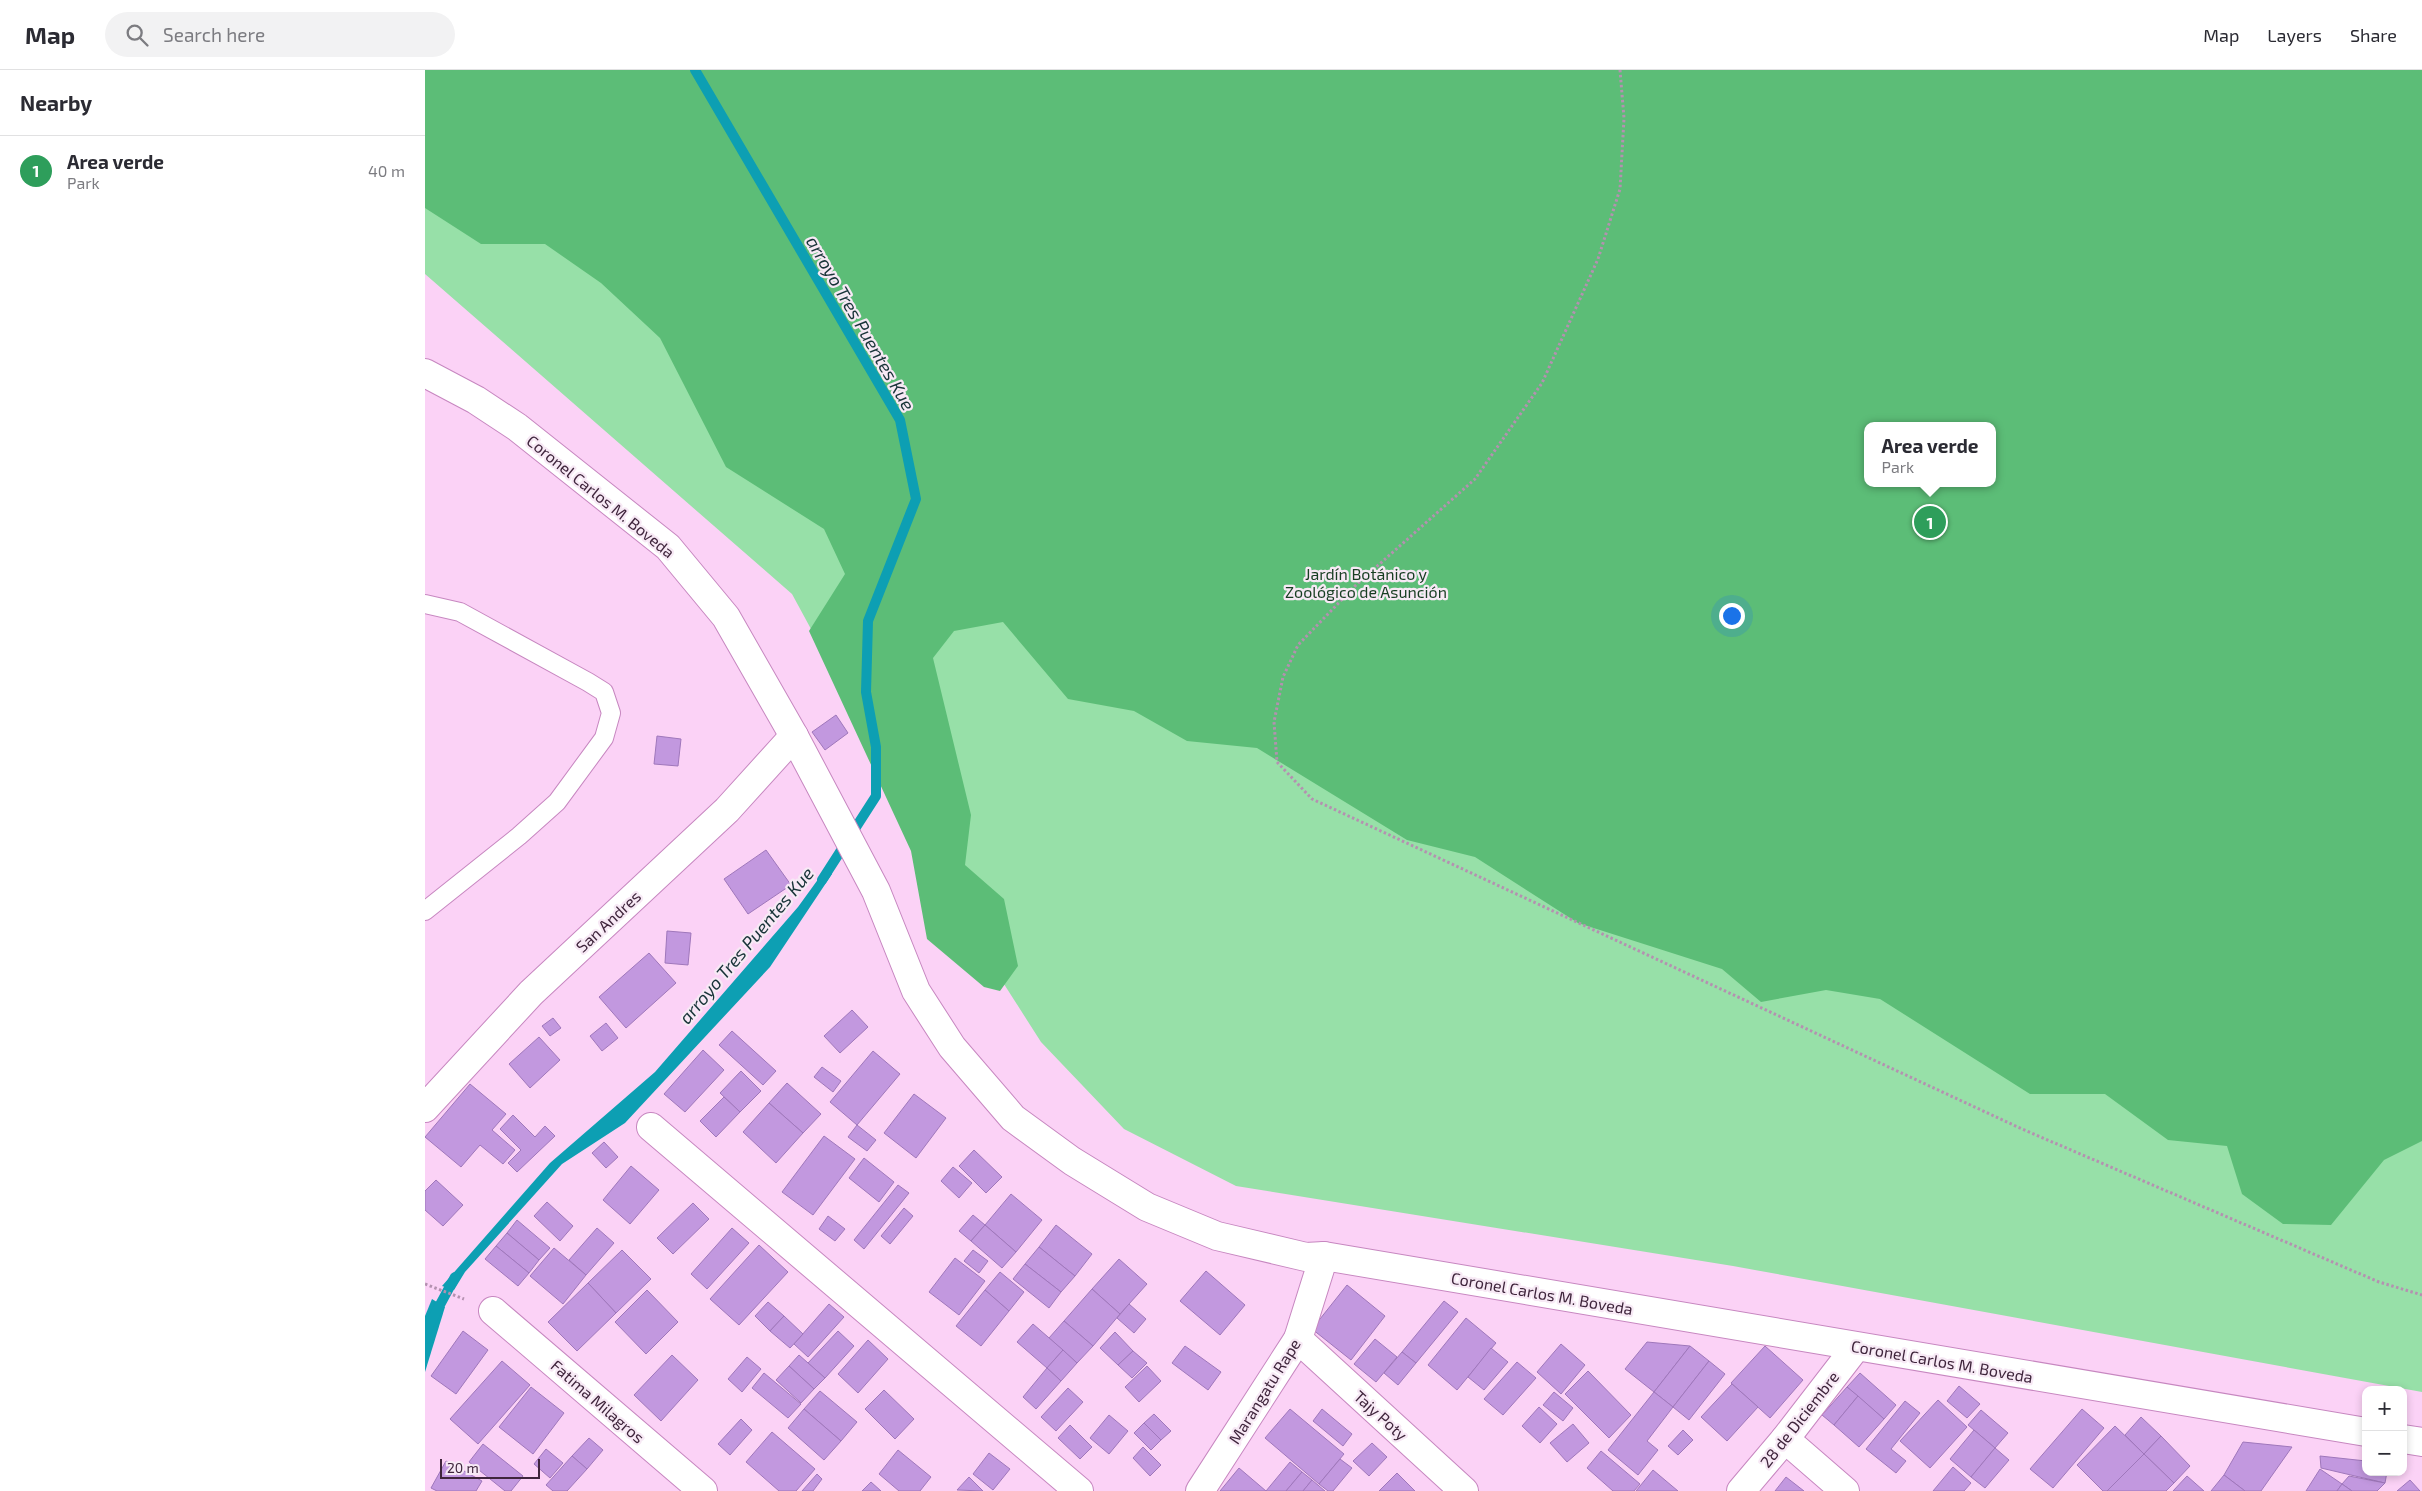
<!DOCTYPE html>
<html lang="en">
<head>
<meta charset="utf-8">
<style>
	body { margin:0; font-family:"Exo 2",sans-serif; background:#f2f2f3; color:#2b2b33 }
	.controls { position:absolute; right:15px; bottom:15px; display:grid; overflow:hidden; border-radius:10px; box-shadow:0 2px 8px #0003 }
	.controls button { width:45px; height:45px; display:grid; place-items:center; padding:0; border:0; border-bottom:1px solid #e1e1e2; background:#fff; color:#2b2b33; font:25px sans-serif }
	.scale { position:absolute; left:15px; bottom:12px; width:100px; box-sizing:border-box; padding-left:5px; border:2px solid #3f253c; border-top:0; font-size:14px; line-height:18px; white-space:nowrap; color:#3f253c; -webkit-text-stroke:4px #f7e9f5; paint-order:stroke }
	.you { position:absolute; left:1306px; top:545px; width:18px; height:18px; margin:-12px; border:4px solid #fff; border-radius:50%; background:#1a73e8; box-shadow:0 0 0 8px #1a73e833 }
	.badge { display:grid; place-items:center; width:32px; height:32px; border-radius:50%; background:#db2777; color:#fff; font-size:16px; font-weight:700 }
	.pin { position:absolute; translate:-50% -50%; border:2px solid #fff; box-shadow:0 1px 5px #0006 }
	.popup { position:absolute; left:1439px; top:352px; width:132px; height:65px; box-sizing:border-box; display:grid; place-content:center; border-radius:10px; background:#fff; filter:drop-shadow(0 1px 4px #0005); font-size:16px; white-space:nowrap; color:#7c7c81 }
	.popup b { font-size:19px; color:#2b2b33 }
	.popup::after { content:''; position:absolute; left:50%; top:100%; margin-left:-10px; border:10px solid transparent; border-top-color:#fff }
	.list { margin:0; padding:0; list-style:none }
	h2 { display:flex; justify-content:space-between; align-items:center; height:65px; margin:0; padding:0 20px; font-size:21px }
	h2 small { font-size:16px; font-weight:400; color:#7c7c81 }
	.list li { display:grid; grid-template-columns:32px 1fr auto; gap:15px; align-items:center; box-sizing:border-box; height:70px; padding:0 20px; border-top:1px solid #e1e1e2 }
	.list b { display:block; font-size:19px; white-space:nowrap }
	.list p { margin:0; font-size:16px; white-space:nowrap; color:#7c7c81 }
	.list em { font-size:16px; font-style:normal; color:#7c7c81 }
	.icon { flex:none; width:28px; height:28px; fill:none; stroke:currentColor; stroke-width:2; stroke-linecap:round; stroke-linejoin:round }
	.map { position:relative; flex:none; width:1997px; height:1421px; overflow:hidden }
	header { display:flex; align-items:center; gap:30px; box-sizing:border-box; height:70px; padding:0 25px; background:#fff; border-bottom:1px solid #e1e1e2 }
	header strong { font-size:24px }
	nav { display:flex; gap:28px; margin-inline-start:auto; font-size:18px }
	.search { width:350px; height:45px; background:#f2f2f3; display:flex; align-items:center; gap:12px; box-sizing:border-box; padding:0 18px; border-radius:28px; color:#7c7c81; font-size:19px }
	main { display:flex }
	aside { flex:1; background:#fff }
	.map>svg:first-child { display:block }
</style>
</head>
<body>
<header>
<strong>Map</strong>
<div class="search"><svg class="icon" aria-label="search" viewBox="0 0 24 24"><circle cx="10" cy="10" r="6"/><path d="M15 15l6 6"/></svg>Search here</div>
<nav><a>Map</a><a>Layers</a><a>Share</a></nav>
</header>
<main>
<aside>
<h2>Nearby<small></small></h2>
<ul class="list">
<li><span class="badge" style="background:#2e9e5b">1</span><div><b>Area verde</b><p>Park</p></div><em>40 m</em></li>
</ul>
</aside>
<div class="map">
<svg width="1997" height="1421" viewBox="0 0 1997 1421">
	<rect width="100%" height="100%" fill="#fbd2f6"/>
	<!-- green -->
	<path fill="#97e0a8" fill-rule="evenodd" d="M0 0H1997V1322L1308 1196 811 1116 699 1059 616 972 547 864 476 725 367 524 0 204ZM1442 356H1568V413H1442Z"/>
	<!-- forest -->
	<path fill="#5cbd77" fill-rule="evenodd" d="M0 0H1997V1071L1959 1090 1906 1155 1858 1154 1817 1124 1802 1076 1743 1070 1680 1024H1605L1455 929 1401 920 1336 932 1297 899 1153 853 1050 787 982 770 832 678 762 671 709 641 643 629 578 552 529 561 508 588 546 745 540 795 579 829 593 896 575 921 559 917 502 869 486 781 384 561 420 504 399 459 301 397 235 268 176 213 120 174H56L0 138ZM1442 356H1568V413H1442Z"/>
	<!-- water -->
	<g fill="#0d9fb3">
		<polygon points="402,797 407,804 345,897 200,1053 137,1094 40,1202 29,1220 17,1216 125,1093 230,1002 373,837"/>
		<polygon points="7,1229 20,1237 0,1302 0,1246"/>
	</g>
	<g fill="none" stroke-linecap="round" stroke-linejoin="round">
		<!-- stream -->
		<g stroke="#0d9fb3" stroke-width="10">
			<polyline points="270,0 475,350 491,429 443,551 441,622 451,677 451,726 397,810"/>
			<polyline points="0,1269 4,1255 30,1207"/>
		</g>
	</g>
	<!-- building -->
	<g fill="#c298df" stroke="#9f77bb">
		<polygon points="411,645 423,663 400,680 387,662"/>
		<polygon points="232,666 256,669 253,696 229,694"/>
		<polygon points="341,780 366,815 323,844 299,809"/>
		<polygon points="242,861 266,863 263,895 240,893"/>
		<polygon points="224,883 251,913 201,958 174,927"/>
		<polygon points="427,940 443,957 415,983 399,966"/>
		<polygon points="128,948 136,958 125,966 117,956"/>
		<polygon points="181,953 193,968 177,981 165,966"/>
		<polygon points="307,961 351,1001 338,1015 294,975"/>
		<polygon points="114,967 135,990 105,1018 84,994"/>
		<polygon points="278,980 299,1000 260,1042 239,1024"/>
		<polygon points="448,981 475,1004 432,1055 405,1032"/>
		<polygon points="397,997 416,1011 408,1022 389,1007"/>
		<polygon points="316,1001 336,1021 315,1042 295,1023"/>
		<polygon points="362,1013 396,1044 378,1063 344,1033"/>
		<polygon points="45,1014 81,1044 67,1060 90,1080 78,1094 55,1075 36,1097 0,1067"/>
		<polygon points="489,1024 521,1048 491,1088 459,1063"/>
		<polygon points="299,1027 315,1042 291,1067 275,1051"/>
		<polygon points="344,1033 378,1063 351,1093 318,1062"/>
		<polygon points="88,1045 110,1067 120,1056 130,1066 92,1102 83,1093 96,1080 75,1059"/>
		<polygon points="432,1055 451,1070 442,1081 423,1067"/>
		<polygon points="399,1066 430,1089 388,1145 357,1122"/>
		<polygon points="179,1072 193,1087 181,1098 167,1083"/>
		<polygon points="549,1080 577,1107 561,1123 534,1096"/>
		<polygon points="439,1088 469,1112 454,1132 424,1108"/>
		<polygon points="206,1096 234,1120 205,1154 178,1130"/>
		<polygon points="528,1097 547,1113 534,1128 516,1111"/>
		<polygon points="11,1110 38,1135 18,1156 0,1140 0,1121"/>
		<polygon points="473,1115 484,1123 439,1179 429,1170"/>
		<polygon points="586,1124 617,1150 591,1182 560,1155"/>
		<polygon points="122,1132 148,1156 135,1171 109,1146"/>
		<polygon points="268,1133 284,1149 248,1184 232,1168"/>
		<polygon points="479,1138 488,1146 465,1174 456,1166"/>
		<polygon points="548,1145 560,1155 546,1171 534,1161"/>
		<polygon points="403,1146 420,1159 410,1171 394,1159"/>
		<polygon points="92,1150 125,1178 114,1190 82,1163"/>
		<polygon points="560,1155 591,1182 577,1198 546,1171"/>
		<polygon points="631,1155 667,1184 650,1206 614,1177"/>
		<polygon points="172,1158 189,1173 161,1205 144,1190"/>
		<polygon points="307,1158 324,1173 282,1219 266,1204"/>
		<polygon points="82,1163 114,1190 104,1203 71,1176"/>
		<polygon points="334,1175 363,1202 314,1255 285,1229"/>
		<polygon points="71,1176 104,1203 93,1216 60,1189"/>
		<polygon points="614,1177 650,1206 636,1222 600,1194"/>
		<polygon points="129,1178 161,1205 138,1234 105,1206"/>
		<polygon points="197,1180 226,1209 191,1243 163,1213"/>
		<polygon points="548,1180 563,1191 554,1203 539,1191"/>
		<polygon points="530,1188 560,1211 534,1245 504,1222"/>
		<polygon points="694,1189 722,1214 695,1244 667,1219"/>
		<polygon points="600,1194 636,1222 624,1238 588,1209"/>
		<polygon points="781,1201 820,1235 795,1265 755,1231"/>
		<polygon points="575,1202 599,1222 584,1241 560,1220"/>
		<polygon points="163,1213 191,1243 152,1281 123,1252"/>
		<polygon points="922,1215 960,1246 926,1290 887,1259"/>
		<polygon points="667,1219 695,1244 668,1276 639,1251"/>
		<polygon points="222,1220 253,1252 221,1284 190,1252"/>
		<polygon points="560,1220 584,1241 556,1276 531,1256"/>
		<polygon points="1019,1231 1033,1242 991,1293 977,1282"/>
		<polygon points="343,1232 359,1246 345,1261 330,1246"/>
		<polygon points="404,1234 419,1247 383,1287 369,1274"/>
		<polygon points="704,1234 721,1249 709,1263 692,1248"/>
		<polygon points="359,1246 378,1264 365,1278 345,1261"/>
		<polygon points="1041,1248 1071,1273 1032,1320 1003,1295"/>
		<polygon points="639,1251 668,1276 652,1293 624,1268"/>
		<polygon points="608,1254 638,1280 622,1298 592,1272"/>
		<polygon points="38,1261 63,1280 31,1324 6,1306"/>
		<polygon points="413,1261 429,1276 400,1308 383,1293"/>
		<polygon points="690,1262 708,1281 693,1295 675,1278"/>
		<polygon points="950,1269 972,1287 951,1312 929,1294"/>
		<polygon points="443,1270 463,1289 433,1323 413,1304"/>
		<polygon points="1222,1272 1265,1276 1229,1322 1200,1299"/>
		<polygon points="1136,1274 1160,1295 1136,1324 1112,1302"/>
		<polygon points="760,1276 796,1302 783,1320 747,1293"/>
		<polygon points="1265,1276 1284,1291 1248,1337 1229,1322"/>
		<polygon points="1340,1276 1378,1310 1345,1348 1306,1313"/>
		<polygon points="1066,1278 1083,1292 1059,1320 1043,1307"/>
		<polygon points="638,1280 652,1293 636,1311 622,1298"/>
		<polygon points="708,1281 722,1293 707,1308 693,1295"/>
		<polygon points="977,1282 991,1293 973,1315 959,1303"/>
		<polygon points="247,1285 273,1310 236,1351 209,1325"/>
		<polygon points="374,1285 400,1308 389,1319 364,1296"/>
		<polygon points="322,1287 336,1299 317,1322 303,1309"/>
		<polygon points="77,1291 105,1315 53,1374 25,1349"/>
		<polygon points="1284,1291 1300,1304 1264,1350 1248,1337"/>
		<polygon points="1092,1292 1111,1308 1078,1345 1059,1329"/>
		<polygon points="364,1296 389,1319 376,1333 351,1310"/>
		<polygon points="722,1296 736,1311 714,1332 700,1317"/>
		<polygon points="622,1298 636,1311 611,1339 598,1327"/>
		<polygon points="1163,1301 1206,1345 1184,1368 1140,1324"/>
		<polygon points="339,1303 376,1334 363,1348 327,1318"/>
		<polygon points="1435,1303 1471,1335 1459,1349 1422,1317"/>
		<polygon points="1307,1314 1333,1337 1302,1371 1276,1347"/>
		<polygon points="1534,1316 1555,1334 1542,1348 1522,1331"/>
		<polygon points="106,1317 139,1343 108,1384 74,1357"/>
		<polygon points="1422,1317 1433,1326 1409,1355 1397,1345"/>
		<polygon points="643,1318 658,1332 631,1361 616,1347"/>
		<polygon points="459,1320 489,1349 470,1369 440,1339"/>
		<polygon points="395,1321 432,1352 416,1371 379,1339"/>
		<polygon points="1129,1322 1148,1338 1138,1351 1118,1335"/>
		<polygon points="1229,1322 1248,1337 1222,1371 1233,1380 1213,1405 1183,1380"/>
		<polygon points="1433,1326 1459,1349 1434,1377 1409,1355"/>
		<polygon points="1513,1330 1542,1357 1505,1398 1475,1371"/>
		<polygon points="1480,1331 1495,1343 1466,1379 1481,1391 1471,1403 1441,1379"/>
		<polygon points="1114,1337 1132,1354 1115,1373 1097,1356"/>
		<polygon points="379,1339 416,1371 399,1390 363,1358"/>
		<polygon points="865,1339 919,1384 894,1414 840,1368"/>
		<polygon points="897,1339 927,1364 918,1376 888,1351"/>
		<polygon points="1657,1339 1679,1358 1628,1418 1605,1399"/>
		<polygon points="1556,1340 1583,1363 1570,1378 1543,1355"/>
		<polygon points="729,1344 746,1361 736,1370 719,1353"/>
		<polygon points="684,1345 703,1361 684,1384 665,1368"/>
		<polygon points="1716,1347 1736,1366 1719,1384 1700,1365"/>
		<polygon points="316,1349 327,1360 305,1385 293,1374"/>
		<polygon points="719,1353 736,1370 726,1380 709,1363"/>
		<polygon points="1148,1354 1164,1373 1142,1392 1125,1373"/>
		<polygon points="645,1355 667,1377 655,1389 633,1368"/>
		<polygon points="1690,1356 1719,1384 1682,1421 1678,1421 1652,1395"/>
		<polygon points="1258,1360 1268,1370 1253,1385 1243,1376"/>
		<polygon points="1549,1360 1570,1378 1546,1407 1525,1389"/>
		<polygon points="347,1362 390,1399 371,1421 354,1421 321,1392"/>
		<polygon points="1736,1366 1765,1396 1749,1413 1719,1384"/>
		<polygon points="164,1368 178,1380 162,1399 147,1386"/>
		<polygon points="1818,1372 1867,1377 1836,1421 1820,1421 1799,1405"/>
		<polygon points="947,1373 962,1387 944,1406 928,1391"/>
		<polygon points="58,1374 98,1406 86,1421 80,1421 44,1392"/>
		<polygon points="718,1377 736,1395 725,1406 708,1388"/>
		<polygon points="1570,1378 1584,1390 1560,1418 1546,1407"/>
		<polygon points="121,1379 138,1393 125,1408 109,1394"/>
		<polygon points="473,1380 506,1407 495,1421 474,1421 454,1404"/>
		<polygon points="1176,1381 1215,1414 1209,1421 1188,1421 1162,1398"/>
		<polygon points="564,1383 585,1399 568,1420 548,1404"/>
		<polygon points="1719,1384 1749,1413 1741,1421 1682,1421"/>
		<polygon points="147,1386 162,1399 142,1421 128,1421 121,1415"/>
		<polygon points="1895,1386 1941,1391 1941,1402 1962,1402 1960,1413 1896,1398"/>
		<polygon points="915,1389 927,1398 908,1421 903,1421 894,1414"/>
		<polygon points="21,1391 57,1411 51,1421 12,1421 6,1418"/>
		<polygon points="865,1392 877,1402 861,1421 841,1421"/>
		<polygon points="1528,1397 1546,1413 1539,1421 1508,1421"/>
		<polygon points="814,1398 841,1421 795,1421"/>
		<polygon points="1895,1399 1917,1414 1912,1421 1881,1421"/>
		<polygon points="1228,1400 1253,1421 1211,1421"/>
		<polygon points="877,1402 887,1410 878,1421 861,1421"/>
		<polygon points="972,1403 990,1421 954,1421"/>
		<polygon points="392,1404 397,1409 388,1421 377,1421"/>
		<polygon points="1799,1405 1820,1421 1786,1421"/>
		<polygon points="1762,1406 1779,1421 1748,1421"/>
		<polygon points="1924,1406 1960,1413 1952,1421 1927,1421 1917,1414"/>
		<polygon points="544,1407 558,1421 532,1420"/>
		<polygon points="1361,1407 1379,1421 1350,1421"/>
		<polygon points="887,1410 900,1421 878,1421"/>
		<polygon points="1985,1410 1995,1421 1972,1421"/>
		<polygon points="446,1412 456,1421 437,1421"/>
		<polygon points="1917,1414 1927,1421 1912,1421"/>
	</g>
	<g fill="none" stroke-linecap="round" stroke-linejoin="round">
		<defs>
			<polyline id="service" points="0,534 35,542 163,612 179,622 186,643 179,668 132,732 94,766 0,841"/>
			<g id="minor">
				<polyline points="0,1038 106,923 302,740 369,666"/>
				<polyline points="226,1057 654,1421"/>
				<polyline points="68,1241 278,1421"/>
				<polyline points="873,1269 1039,1421"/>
				<polyline points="1360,1369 1420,1421"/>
				<polyline points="775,1421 873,1269 899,1186"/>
				<polyline points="1316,1421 1360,1369 1431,1277"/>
			</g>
			<g id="tertiary">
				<polyline points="0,303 51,330 92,357 243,477 301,547 369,666 451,821 491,921 527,977 588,1048 647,1091 722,1137 792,1166 881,1187 899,1186 1941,1362"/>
				<polyline points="1978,1369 1997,1372"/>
			</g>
		</defs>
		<!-- service casing -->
		<use href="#service" stroke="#c787c0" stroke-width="20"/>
		<!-- minor casing -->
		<use href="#minor" stroke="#c787c0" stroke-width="30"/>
		<!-- tertiary casing -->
		<use href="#tertiary" stroke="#c787c0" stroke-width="30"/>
		<!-- path -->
		<g stroke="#b491b0" stroke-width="3" stroke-dasharray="2.5 2.5" stroke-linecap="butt">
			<polyline points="1195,0 1199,48 1195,119 1173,189 1117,313 1050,409 931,515 873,575 858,607 849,652 852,692 887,729 1597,1059 1954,1212 1997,1225"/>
			<polyline points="0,1214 39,1229"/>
		</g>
		<!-- service -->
		<use href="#service" stroke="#fff" stroke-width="18"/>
		<!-- minor -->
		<use href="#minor" stroke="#fff" stroke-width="28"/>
		<!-- tertiary -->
		<use href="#tertiary" stroke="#fff" stroke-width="28"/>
	</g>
	<g text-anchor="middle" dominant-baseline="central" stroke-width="4.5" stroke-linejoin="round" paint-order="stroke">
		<!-- street labels -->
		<g font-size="16" fill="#3f253c" stroke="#f7e9f5">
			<text transform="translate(176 426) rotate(39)">Coronel Carlos M. Boveda</text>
			<text transform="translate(183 851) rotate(-43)">San Andres</text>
			<text transform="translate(1117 1223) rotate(10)">Coronel Carlos M. Boveda</text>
			<text transform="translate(1517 1291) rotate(10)">Coronel Carlos M. Boveda</text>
			<text transform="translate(839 1321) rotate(-58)">Marangatu Rape</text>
			<text transform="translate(173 1331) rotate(41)">Fatima Milagros</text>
			<text transform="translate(956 1345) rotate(42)">Tajy Poty</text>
			<text transform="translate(1374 1349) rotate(-52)">28 de Diciembre</text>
		</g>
		<!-- park labels -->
		<g font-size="16" fill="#173e22" stroke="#f7e9f5">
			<text x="941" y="503">Jardín Botánico y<tspan x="941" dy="18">Zoológico de Asunción</tspan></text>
		</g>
		<!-- water labels -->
		<g font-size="18" font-style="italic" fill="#183338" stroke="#f7e9f5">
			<text transform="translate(436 253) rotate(60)">arroyo Tres Puentes Kue</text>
			<text transform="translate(321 875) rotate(-50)">arroyo Tres Puentes Kue</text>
		</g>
	</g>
</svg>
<div class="controls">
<button>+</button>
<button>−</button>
</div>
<div class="scale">20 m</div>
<div class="you"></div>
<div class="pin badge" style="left:1505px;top:452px;background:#2e9e5b">1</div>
<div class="popup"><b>Area verde</b>Park</div>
</div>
</main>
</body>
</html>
